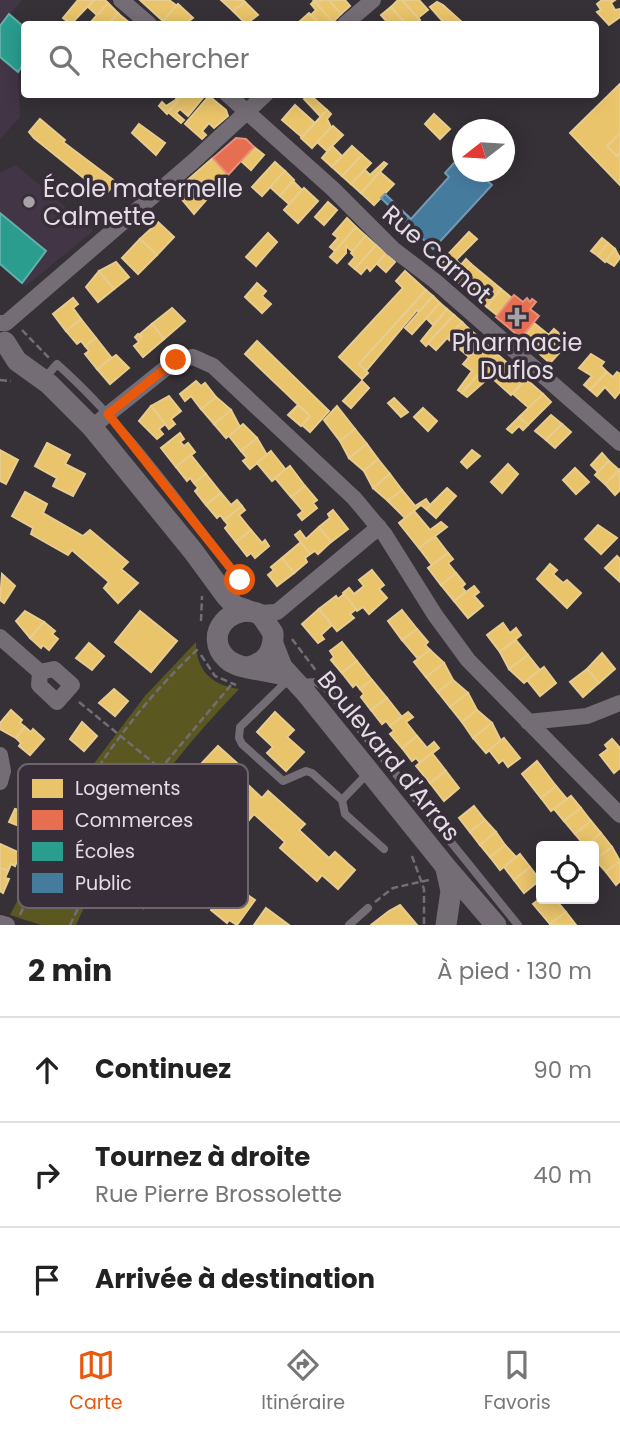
<!DOCTYPE html>
<html lang="fr">
<head>
<meta charset="utf-8">
<style>
	body { margin:0; font-family:Poppins,sans-serif; background:#f6f6f6; color:#222 }
	.controls { position:absolute; right:21px; bottom:21px; display:grid; overflow:hidden; border-radius:7px; box-shadow:0 4px 18px #0003 }
	.controls button { width:63px; height:63px; display:grid; place-items:center; padding:0; border:0; border-bottom:2px solid #e0e0e0; background:#fff; color:#222; font:35px sans-serif }
	.compass { position:absolute; left:452px; top:119px; width:63px; height:63px; border-radius:50%; background:#fff; box-shadow:0 4px 18px #0003; rotate:253deg }
	.stop { position:absolute; width:21px; height:21px; margin:-16px; border:5px solid #ea580c; border-radius:50%; background:#fff }
	.stop.end { background:#ea580c; border-color:#fff; box-shadow:0 2px 7px #0008 }
	.list { margin:0; padding:0; list-style:none }
	h2 { display:flex; justify-content:space-between; align-items:center; height:91px; margin:0; padding:0 28px; font-size:30px }
	h2 small { font-size:23px; font-weight:400; color:#767676 }
	.list li { display:grid; grid-template-columns:46px 1fr auto; gap:21px; align-items:center; box-sizing:border-box; height:105px; padding:0 28px; border-top:2px solid #e0e0e0 }
	.list b { display:block; font-size:26px; white-space:nowrap }
	.list p { margin:0; font-size:23px; white-space:nowrap; color:#767676 }
	.list em { font-size:23px; font-style:normal; color:#767676 }
	.icon { flex:none; width:38px; height:38px; fill:none; stroke:currentColor; stroke-width:2; stroke-linecap:round; stroke-linejoin:round }
	.map { position:relative; flex:none; width:620px; height:925px; overflow:hidden }
	.search { position:absolute; background:#fff; box-shadow:0 4px 18px #0003; left:21px; right:21px; top:21px; height:77px; display:flex; align-items:center; gap:18px; box-sizing:border-box; padding:0 24px; border-radius:7px; color:#767676; font-size:26px }
	.sheet { height:406px; background:#fff }
	nav { display:flex; justify-content:space-around; align-items:center; box-sizing:border-box; height:98px; border-top:2px solid #e0e0e0; background:#fff; font-size:19px; color:#767676 }
	nav a { display:grid; justify-items:center; gap:4px }
	nav .on { color:#ea580c }
	.map>svg:first-child { display:block }
</style>
</head>
<body>
<div class="map">
<svg width="620" height="925" viewBox="0 0 620 925">
	<rect width="100%" height="100%" fill="#363137"/>
	<!-- built -->
	<g fill="#423545">
		<polygon points="0,0 22,0 10,14 24,27 24,63 18,72 20,117 0,139"/>
		<polygon points="16,165 93,231 26,286 0,265 0,173"/>
	</g>
	<!-- green -->
	<path fill="#5a5721" d="M196 642C196 670 211 685 239 689 171 760 115 834 76 925H41L10 915 77 786 145 696Z"/>
	<!-- homes -->
	<g fill="#e9c46a" stroke="#e8cc8f" stroke-width="2">
		<polygon points="78,0 94,0 71,24 63,18"/>
		<polygon points="94,0 105,0 108,3 98,16 88,7"/>
		<polygon points="140,0 169,0 177,6 163,21"/>
		<polygon points="221,0 243,0 245,2 233,11"/>
		<polygon points="329,0 345,0 350,6 341,14"/>
		<polygon points="329,0 341,14 333,22 314,1"/>
		<polygon points="398,0 402,0 420,20 415,24 406,24 391,7"/>
		<polygon points="402,0 419,0 428,10 418,18"/>
		<polygon points="602,0 615,0 611,3 615,10 620,9 620,17 609,25 597,12 601,10 597,4"/>
		<polygon points="314,1 333,22 330,24 320,24 311,15 316,10 311,4"/>
		<polygon points="245,2 258,15 246,24 233,11"/>
		<polygon points="437,2 443,5 464,24 445,24 430,7"/>
		<polygon points="108,3 118,13 108,24 89,24"/>
		<polygon points="178,4 193,18 185,24 167,24 163,21"/>
		<polygon points="391,7 406,24 389,24 381,15"/>
		<polygon points="118,13 120,15 131,24 109,24"/>
		<polygon points="309,13 320,24 303,24 300,21"/>
		<polygon points="620,84 620,133 607,146 617,156 620,153 620,185 570,133"/>
		<polygon points="172,94 184,94 167,114 159,106 162,102 166,106 177,99"/>
		<polygon points="184,94 206,94 188,116 180,109 176,113 184,120 181,123 168,112"/>
		<polygon points="309,94 327,110 321,117 304,99"/>
		<polygon points="209,96 226,110 228,116 214,128 209,123 202,131 206,135 202,139 185,124"/>
		<polygon points="295,105 315,123 302,137 282,120"/>
		<polygon points="327,110 331,114 327,119 331,127 312,148 301,138"/>
		<polygon points="434,114 450,129 440,139 425,124"/>
		<polygon points="40,119 65,140 63,142 116,182 105,195 34,138 29,132"/>
		<polygon points="139,124 165,143 156,155 132,133"/>
		<polygon points="333,126 343,135 327,151 317,142"/>
		<polygon points="620,133 620,153 617,156 607,146"/>
		<polygon points="332,146 342,156 332,167 322,158"/>
		<polygon points="352,146 362,155 342,176 332,167"/>
		<polygon points="254,147 264,155 251,170 241,161"/>
		<polygon points="362,155 371,163 351,184 342,176"/>
		<polygon points="213,158 228,175 194,214 175,191"/>
		<polygon points="275,162 285,171 262,196 252,187"/>
		<polygon points="384,162 387,164 361,193 351,184 365,170 370,175"/>
		<polygon points="285,171 294,180 280,196 270,187"/>
		<polygon points="380,172 394,184 374,205 361,193"/>
		<polygon points="293,181 302,190 289,204 280,196"/>
		<polygon points="304,188 318,201 298,223 284,210"/>
		<polygon points="328,202 337,210 324,225 315,217"/>
		<polygon points="347,218 356,227 335,251 330,247 338,238 333,234"/>
		<polygon points="158,222 174,237 157,255 140,239"/>
		<polygon points="356,227 366,236 353,252 346,246 346,253 337,263 330,257"/>
		<polygon points="469,232 477,239 456,260 461,265 466,259 471,264 458,278 440,263"/>
		<polygon points="268,233 277,242 256,266 246,257"/>
		<polygon points="366,236 376,245 355,269 349,264 355,257 351,253"/>
		<polygon points="602,238 608,243 598,256 591,251"/>
		<polygon points="140,239 157,255 138,274 122,258"/>
		<polygon points="608,243 615,249 605,262 598,256"/>
		<polygon points="376,245 386,253 370,271 367,267 361,274 355,269"/>
		<polygon points="615,249 620,258 614,266 606,261"/>
		<polygon points="386,253 395,262 386,272 377,264"/>
		<polygon points="116,262 129,277 114,289 99,271"/>
		<polygon points="471,264 501,289 487,307 456,281"/>
		<polygon points="99,271 114,289 98,302 86,287"/>
		<polygon points="405,271 426,290 359,364 368,373 362,379 339,357 403,288 396,281"/>
		<polygon points="257,283 266,291 262,296 271,304 262,313 245,297"/>
		<polygon points="501,289 512,298 497,315 487,307"/>
		<polygon points="426,290 433,296 419,312 417,310 366,371 359,364"/>
		<polygon points="433,296 440,303 412,334 405,328"/>
		<polygon points="73,298 78,304 73,308 81,319 66,331 53,314"/>
		<polygon points="440,303 447,309 433,325 426,318"/>
		<polygon points="172,308 185,321 164,339 152,324"/>
		<polygon points="447,309 454,315 426,346 421,341"/>
		<polygon points="454,315 462,322 436,350 428,343"/>
		<polygon points="81,319 96,338 85,346 81,341 77,344 66,331"/>
		<polygon points="462,322 468,328 454,344 447,338"/>
		<polygon points="534,323 549,335 535,350 521,338"/>
		<polygon points="152,324 164,339 143,357 134,346 139,342 135,337 138,334 142,338 140,334"/>
		<polygon points="468,328 475,334 461,350 454,344"/>
		<polygon points="554,329 569,342 550,363 535,350"/>
		<polygon points="475,334 483,341 469,357 461,350"/>
		<polygon points="96,338 111,357 97,369 85,354 89,351 85,346"/>
		<polygon points="257,341 329,411 310,432 302,425 310,416 245,354"/>
		<polygon points="483,341 497,354 462,393 458,390 472,371 463,364"/>
		<polygon points="497,354 526,379 511,395 483,370"/>
		<polygon points="591,354 604,362 601,366 607,372 590,390 584,385 592,376 579,368"/>
		<polygon points="116,355 129,368 110,384 97,369"/>
		<polygon points="607,372 613,377 617,372 620,374 620,392 615,398 605,387 597,396 590,390"/>
		<polygon points="477,376 484,382 467,397 462,393"/>
		<polygon points="526,379 543,394 529,408 513,394"/>
		<polygon points="196,381 201,386 205,383 216,397 201,409 191,396 185,401 180,394"/>
		<polygon points="362,381 369,388 351,408 343,401"/>
		<polygon points="543,394 551,402 528,425 519,417"/>
		<polygon points="169,396 181,411 171,419 175,424 169,429 151,406"/>
		<polygon points="216,397 231,410 214,424 201,409"/>
		<polygon points="394,398 408,412 401,417 388,403"/>
		<polygon points="298,405 310,416 301,426 288,415"/>
		<polygon points="151,406 165,424 159,429 163,434 157,439 139,421"/>
		<polygon points="337,406 355,429 340,441 324,420"/>
		<polygon points="423,408 437,421 428,431 414,417"/>
		<polygon points="231,410 240,427 226,438 214,424"/>
		<polygon points="551,415 562,424 546,440 535,431"/>
		<polygon points="519,417 528,425 523,430 519,426 512,433 507,429"/>
		<polygon points="243,424 257,438 241,451 229,436"/>
		<polygon points="562,424 571,432 555,448 546,440"/>
		<polygon points="355,429 367,444 349,458 340,441"/>
		<polygon points="180,433 184,439 180,442 184,446 188,443 195,452 176,467 161,448"/>
		<polygon points="257,438 267,455 250,469 243,461 247,458 241,451"/>
		<polygon points="47,443 70,455 65,464 85,474 73,496 53,486 57,478 35,466"/>
		<polygon points="367,444 378,459 364,471 349,458"/>
		<polygon points="0,450 18,460 6,484 0,481"/>
		<polygon points="472,450 480,456 467,468 461,462"/>
		<polygon points="271,451 286,470 272,481 257,463"/>
		<polygon points="602,453 609,461 598,472 591,465"/>
		<polygon points="191,455 206,474 194,483 190,478 187,481 176,467"/>
		<polygon points="378,459 390,474 373,488 364,471"/>
		<polygon points="609,461 619,470 605,484 595,475"/>
		<polygon points="508,464 518,474 502,493 491,482"/>
		<polygon points="290,466 305,486 291,497 275,478"/>
		<polygon points="575,468 589,482 576,494 563,480"/>
		<polygon points="619,470 620,490 615,495 605,484"/>
		<polygon points="206,474 221,493 206,505 195,491 198,488 194,483"/>
		<polygon points="390,474 402,490 388,501 373,488"/>
		<polygon points="305,486 317,500 313,503 317,508 302,520 298,515 303,511 291,497"/>
		<polygon points="447,488 456,496 436,518 426,509"/>
		<polygon points="402,490 415,506 426,499 430,505 426,509 421,505 405,518 388,501"/>
		<polygon points="25,492 47,504 43,513 83,536 90,530 128,562 121,569 138,583 118,603 104,588 109,582 72,550 68,555 31,534 33,528 12,516"/>
		<polygon points="221,493 231,505 237,500 242,506 224,520 220,515 217,518 206,505"/>
		<polygon points="242,506 245,510 239,515 251,530 236,542 225,528 228,525 224,520"/>
		<polygon points="333,510 348,529 331,542 319,527 330,518 328,514"/>
		<polygon points="414,511 430,530 441,522 447,527 419,548 399,523"/>
		<polygon points="598,525 617,538 601,554 585,539"/>
		<polygon points="319,527 331,542 318,554 315,551 310,554 295,535 300,531 306,539"/>
		<polygon points="251,530 262,543 265,540 269,546 255,558 251,553 247,556 236,542"/>
		<polygon points="435,536 448,553 432,565 419,548"/>
		<polygon points="301,542 310,554 305,558 307,562 294,573 282,558"/>
		<polygon points="448,553 453,559 448,563 456,573 441,585 428,568"/>
		<polygon points="617,556 620,559 620,582 605,568"/>
		<polygon points="282,558 294,573 277,586 268,575 274,570 271,567"/>
		<polygon points="550,564 557,570 553,574 563,583 567,580 581,593 567,608 537,579"/>
		<polygon points="372,570 384,585 379,589 387,598 369,614 363,607 357,611 343,593 349,588 354,594 364,586 359,580"/>
		<polygon points="456,573 465,584 462,587 466,592 454,601 441,585"/>
		<polygon points="2,574 15,586 4,603 0,600"/>
		<polygon points="474,586 479,592 474,596 483,606 468,618 454,601"/>
		<polygon points="344,594 356,609 350,614 354,618 337,631 319,609 336,596 338,599"/>
		<polygon points="319,609 332,625 321,635 324,639 318,643 302,624"/>
		<polygon points="402,610 417,629 402,640 388,621"/>
		<polygon points="25,611 44,622 30,638 16,621"/>
		<polygon points="140,611 177,641 151,672 115,642"/>
		<polygon points="44,622 55,631 52,634 58,639 49,650 43,645 41,648 30,638"/>
		<polygon points="503,623 510,633 516,628 521,635 500,652 487,635"/>
		<polygon points="417,629 428,642 425,645 430,650 418,659 402,640"/>
		<polygon points="516,640 528,655 509,669 500,652"/>
		<polygon points="342,642 357,661 342,673 331,660 334,657 330,651"/>
		<polygon points="89,643 104,656 92,670 76,658"/>
		<polygon points="430,650 444,663 426,677 414,662"/>
		<polygon points="602,653 615,669 599,683 587,669"/>
		<polygon points="528,655 540,670 524,683 509,669"/>
		<polygon points="357,661 372,680 360,689 356,684 353,687 342,673"/>
		<polygon points="444,663 453,680 438,692 426,677"/>
		<polygon points="544,667 556,683 540,696 527,680"/>
		<polygon points="587,669 599,683 583,697 570,682"/>
		<polygon points="372,680 387,698 371,710 361,697 364,694 360,689"/>
		<polygon points="453,680 468,693 450,707 438,692"/>
		<polygon points="114,689 128,701 115,716 99,703"/>
		<polygon points="468,693 477,710 462,722 450,707"/>
		<polygon points="387,698 402,717 390,726 386,721 382,724 371,710"/>
		<polygon points="11,710 22,720 20,723 25,727 16,738 0,729 0,723"/>
		<polygon points="477,710 492,723 473,738 462,722"/>
		<polygon points="275,712 294,730 287,737 304,752 286,771 267,753 273,747 257,732"/>
		<polygon points="408,712 413,717 406,722 417,736 402,748 390,734 394,731 390,726"/>
		<polygon points="82,722 97,736 84,751 70,739"/>
		<polygon points="492,723 501,741 486,753 473,738"/>
		<polygon points="25,727 31,732 33,729 44,739 30,755 19,746 21,743 16,738"/>
		<polygon points="417,736 427,748 434,742 439,748 420,763 416,758 412,761 402,748"/>
		<polygon points="504,738 520,758 508,767 503,760 499,763 489,750"/>
		<polygon points="612,739 620,748 620,768 614,773 600,755 608,749 605,745"/>
		<polygon points="218,746 237,763 231,769 262,798 268,791 305,824 299,830 329,858 335,852 355,870 338,889 322,875 317,881 280,848 285,842 254,814 249,820 211,785 216,780 200,765"/>
		<polygon points="432,753 446,771 430,783 416,766"/>
		<polygon points="537,761 556,786 541,798 522,774"/>
		<polygon points="446,771 459,788 444,801 430,783"/>
		<polygon points="556,786 567,799 551,811 541,798"/>
		<polygon points="571,796 581,808 564,821 554,809"/>
		<polygon points="21,803 34,809 29,830 9,822 15,809 19,810"/>
		<polygon points="474,806 485,820 470,832 459,818"/>
		<polygon points="581,808 591,821 575,834 564,821"/>
		<polygon points="485,820 496,832 480,845 470,832"/>
		<polygon points="591,821 601,833 585,846 575,834"/>
		<polygon points="496,832 505,845 490,857 480,845"/>
		<polygon points="601,833 612,847 595,860 594,846 585,846"/>
		<polygon points="0,844 20,853 15,866 11,864 8,871 0,868"/>
		<polygon points="505,845 516,857 500,870 490,857"/>
		<polygon points="612,847 620,861 606,872 595,860"/>
		<polygon points="520,854 530,867 514,880 504,867"/>
		<polygon points="620,861 620,881 616,885 606,872"/>
		<polygon points="126,867 154,881 143,908 113,893"/>
		<polygon points="530,867 540,880 524,893 514,880"/>
		<polygon points="0,868 8,871 5,878 9,879 3,893 0,891"/>
		<polygon points="230,883 255,900 237,925 229,920 227,923 211,910"/>
		<polygon points="541,898 555,899 566,912 550,924 533,904"/>
		<polygon points="400,905 417,925 371,925 389,911"/>
		<polygon points="266,908 289,925 254,925"/>
		<polygon points="566,912 576,925 550,925 550,924"/>
	</g>
	<!-- shops -->
	<g fill="#e76f51" stroke="#e6907d" stroke-width="2">
		<polygon points="236,138 246,139 254,147 228,175 213,158"/>
		<polygon points="514,295 523,302 527,298 530,302 532,299 536,302 530,309 539,316 521,338 496,317"/>
	</g>
	<!-- schools -->
	<g fill="#2a9d8f" stroke="#62b0a9" stroke-width="2">
		<polygon points="9,14 24,27 24,63 18,72 0,57 0,26"/>
		<polygon points="0,213 46,251 22,283 0,264"/>
	</g>
	<!-- public -->
	<polygon fill="#457b9d" stroke="#7598b3" stroke-width="2" points="462,154 462,172 488,172 483,177 492,185 433,249 381,198 385,194 411,219 449,177 445,173"/>
	<g fill="none" stroke-linecap="round" stroke-linejoin="round">
		<!-- path -->
		<g stroke="#736e74" stroke-width="2.5" stroke-dasharray="7 3.5" stroke-linecap="butt">
			<polyline points="22,330 49,358"/>
			<polyline points="0,380 11,381"/>
			<polyline points="201,621 202,596"/>
			<polyline points="292,639 317,672"/>
			<polyline points="201,655 215,676 236,685"/>
			<polyline points="79,702 161,769"/>
			<polyline points="412,856 424,889 424,925"/>
			<polyline points="375,902 393,888 429,880"/>
			<path d="M20 915C62 816 119 722 199 648"/>
			<polyline points="70,925 102,859 141,792 231,685"/>
		</g>
		<!-- service -->
		<g stroke="#746d75" stroke-width="8">
			<path d="M43 380 57 364C127 426 182 507 240 580"/>
			<polyline points="288,680 240,727 239,738 242,744 283,781 306,771 312,773 342,800 345,814 384,849"/>
			<polyline points="300,683 316,682 328,690 518,925"/>
			<polyline points="342,800 369,772"/>
			<polyline points="349,925 368,908"/>
		</g>
		<!-- minor -->
		<g stroke="#746d75" stroke-width="16">
			<polyline points="121,0 149,24"/>
			<polyline points="345,24 373,0"/>
			<polyline points="227,94 333,189 393,249 435,281 620,443"/>
			<polyline points="0,323 6,323 196,159 266,94"/>
			<polyline points="92,427 176,360 193,357 213,366 354,498 385,535 435,615 468,660 620,815"/>
			<polyline points="258,613 277,612 379,527"/>
			<polyline points="0,637 40,672"/>
			<polygon points="54,669 72,685 57,702 39,685 40,672"/>
			<polyline points="528,722 587,716 620,703"/>
			<polyline points="0,755 3,771 0,782"/>
			<polyline points="0,923 7,925"/>
		</g>
		<!-- tertiary -->
		<g stroke="#746d75" stroke-width="21">
			<polyline points="5,342 17,361 49,384 92,427 193,551 226,596 235,606 247,610"/>
			<polyline points="273,644 282,667 306,693 446,867 496,925"/>
			<path d="M248 667C266 663 274 651 273 633L261 615C232 600 201 635 227 659 239 671 272 669 291 678"/>
			<polyline points="446,925 451,891 446,869"/>
		</g>
	</g>
	<g fill="none" stroke-linecap="round" stroke-linejoin="round">
		<!-- route -->
		<polyline stroke="#ea580c" stroke-width="9" points="176,360 108,414 240,580"/>
	</g>
	<!-- markers -->
	<g fill="#a7a1a8" stroke="#382e3a" stroke-width="2.5">
		<circle cx="29" cy="202" r="7"/>
		<path d="M513.5 306.5h7v7h7v7h-7v7h-7v-7h-7v-7h7z"/>
	</g>
	<g text-anchor="middle" dominant-baseline="central" stroke-width="7" stroke-linejoin="round" paint-order="stroke">
		<!-- poi labels -->
		<g font-size="24" fill="#e4dde5" stroke="#382e3a" text-anchor="start">
			<text x="43" y="188">École maternelle<tspan x="43" dy="28">Calmette</tspan></text>
			<text x="517" y="342" text-anchor="middle">Pharmacie<tspan x="517" dy="28">Duflos</tspan></text>
		</g>
		<!-- street labels -->
		<g font-size="24" fill="#e4dde5" stroke="#382e3a">
			<text transform="translate(437 254) rotate(41)">Rue Carnot</text>
			<text transform="translate(389 756) rotate(51)">Boulevard d'Arras</text>
		</g>
	</g>
	<!-- legend -->
	<rect x="18" y="764" width="230" height="144" rx="10" fill="#382e3a" stroke="#6c636d" stroke-width="2"/>
	<rect x="32" y="779" width="31" height="19" fill="#e9c46a"/>
	<rect x="32" y="810" width="31" height="20" fill="#e76f51"/>
	<rect x="32" y="842" width="31" height="19" fill="#2a9d8f"/>
	<rect x="32" y="873" width="31" height="20" fill="#457b9d"/>
	<g font-size="19" fill="#e4dde5">
		<text x="75" y="795">Logements</text>
		<text x="75" y="827">Commerces</text>
		<text x="75" y="858">Écoles</text>
		<text x="75" y="890">Public</text>
	</g>
</svg>
<div class="controls">
<button><svg class="icon" aria-label="locate" viewBox="0 0 24 24"><circle cx="12" cy="12" r="6"/><path d="M12 2v4M12 18v4M2 12h4M18 12h4"/></svg></button>
</div>
<svg class="compass" viewBox="-18 -18 36 36"><path d="M0-13l5 13h-10z" fill="#e53935"/><path d="M0 13l5-13h-10z" fill="#767676"/></svg>
<div class="stop" style="left:240px;top:580px"></div>
<div class="stop end" style="left:176px;top:360px"></div>
<div class="search"><svg class="icon" aria-label="search" viewBox="0 0 24 24"><circle cx="10" cy="10" r="6"/><path d="M15 15l6 6"/></svg>Rechercher</div>
</div>
<section class="sheet">
<h2>2 min<small>À pied · 130 m</small></h2>
<ul class="list">
<li><svg class="icon" aria-label="ahead" viewBox="0 0 24 24"><path d="M12 20V5M6 11l6-6 6 6"/></svg><div><b>Continuez</b></div><em>90 m</em></li>
<li><svg class="icon" aria-label="right" viewBox="0 0 24 24"><path d="M7 20v-9h11M14 6l5 5-5 5"/></svg><div><b>Tournez à droite</b><p>Rue Pierre Brossolette</p></div><em>40 m</em></li>
<li><svg class="icon" aria-label="arrive" viewBox="0 0 24 24"><path d="M6 21V4h12l-3 4 3 4H6"/></svg><div><b>Arrivée à destination</b></div></li>
</ul>
</section>
<nav>
<a class="on"><svg class="icon" aria-label="map" viewBox="0 0 24 24"><path d="M3 6l6-2 6 2 6-2v14l-6 2-6-2-6 2zM9 4v14M15 6v14"/></svg>Carte</a>
<a><svg class="icon" aria-label="directions" viewBox="0 0 24 24"><path d="M12 3l9 9-9 9-9-9zM9 14v-3h6M13 9l2 2-2 2"/></svg>Itinéraire</a>
<a><svg class="icon" aria-label="saved" viewBox="0 0 24 24"><path d="M7 4h10v16l-5-4-5 4z"/></svg>Favoris</a>
</nav>
</body>
</html>
